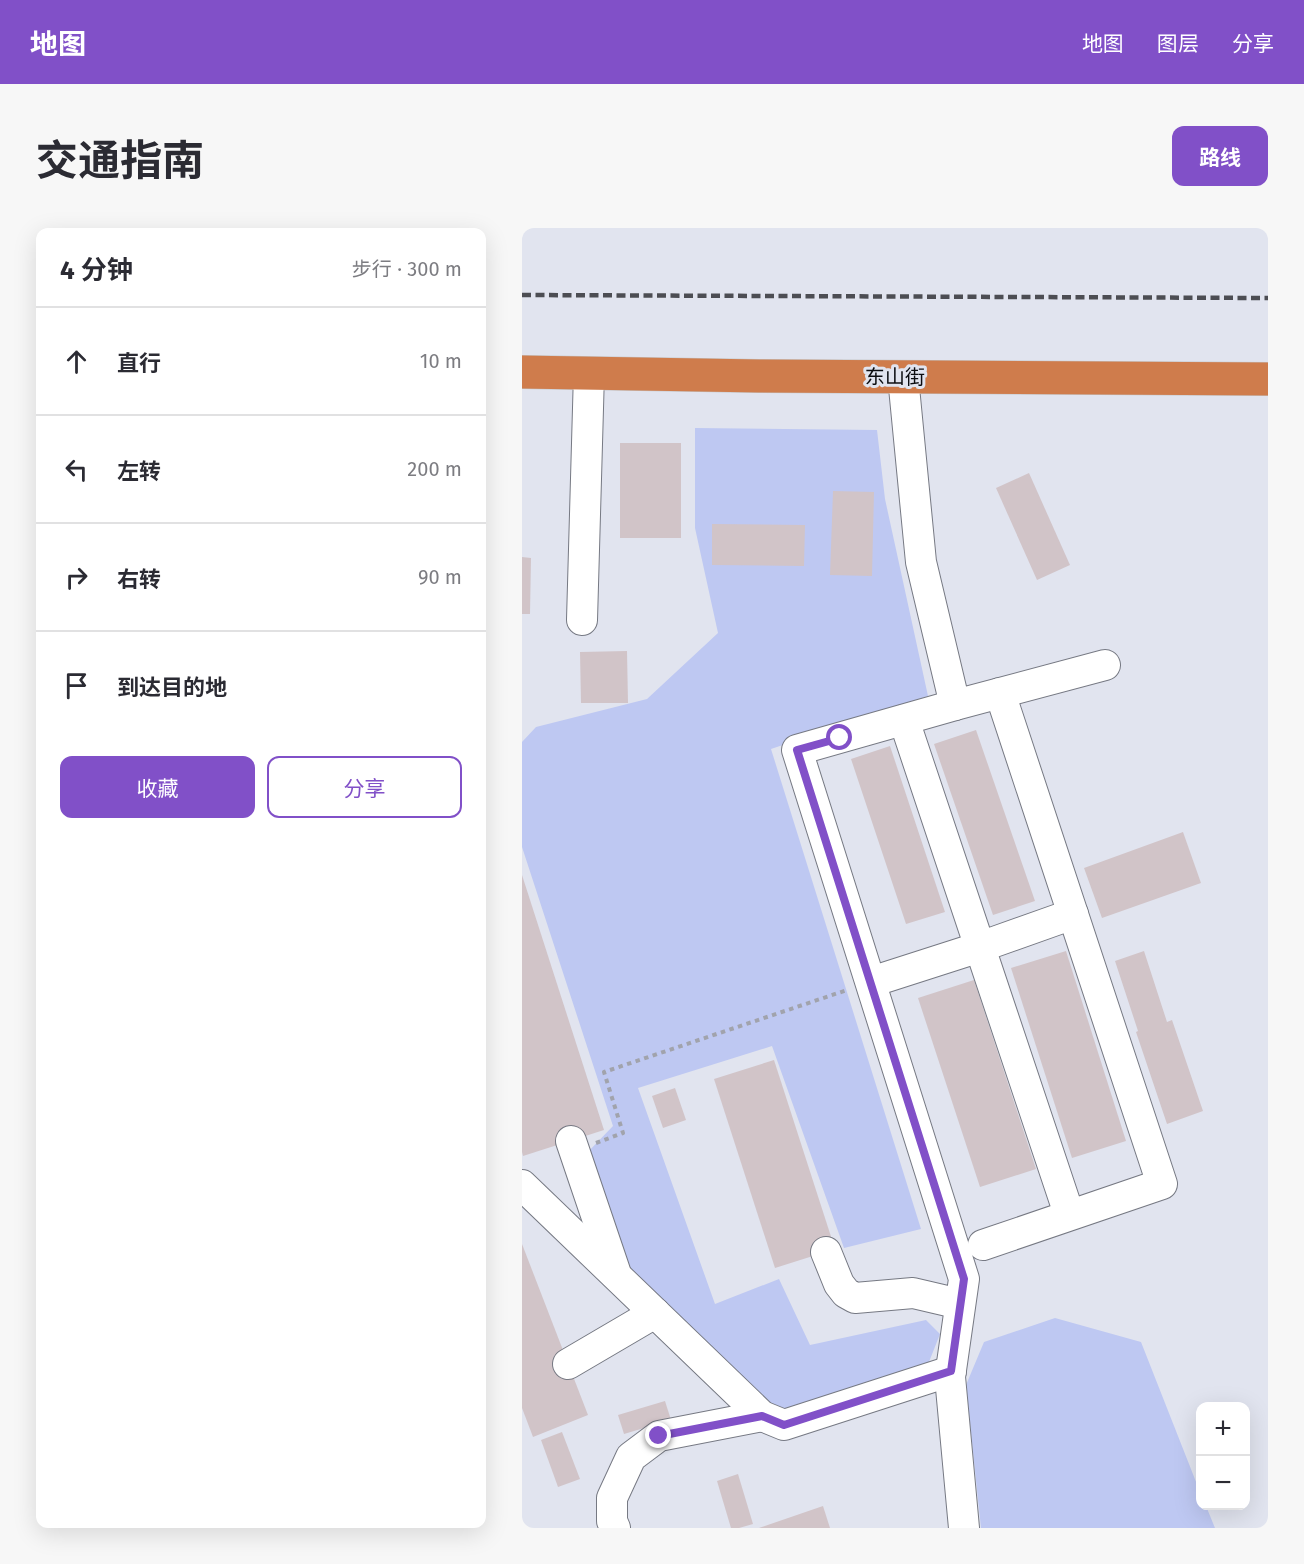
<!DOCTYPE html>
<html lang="zh">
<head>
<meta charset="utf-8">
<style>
	body { margin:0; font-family:"Fira Sans","Noto Sans SC",sans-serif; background:#f7f7f7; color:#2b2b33 }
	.controls { position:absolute; right:18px; bottom:18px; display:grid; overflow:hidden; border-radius:12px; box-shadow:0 6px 24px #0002 }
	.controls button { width:54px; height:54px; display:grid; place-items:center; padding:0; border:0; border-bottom:2px solid #e1e1e2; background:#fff; color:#2b2b33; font:30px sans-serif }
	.stop { position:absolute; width:18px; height:18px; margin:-14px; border:4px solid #8150c8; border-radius:50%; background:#fff }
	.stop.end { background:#8150c8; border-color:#fff; box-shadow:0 2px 6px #0008 }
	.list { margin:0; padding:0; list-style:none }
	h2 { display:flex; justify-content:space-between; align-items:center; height:78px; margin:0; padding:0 24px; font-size:26px }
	h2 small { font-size:20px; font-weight:400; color:#7c7c81 }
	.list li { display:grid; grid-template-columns:39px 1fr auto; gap:18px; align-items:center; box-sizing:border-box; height:108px; padding:0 24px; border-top:2px solid #e1e1e2 }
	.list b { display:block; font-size:22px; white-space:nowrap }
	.list em { font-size:20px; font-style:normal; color:#7c7c81 }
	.actions { display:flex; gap:12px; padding:18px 24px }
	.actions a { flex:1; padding:14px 0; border:2px solid #8150c8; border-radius:12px; text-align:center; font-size:21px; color:#8150c8 }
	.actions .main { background:#8150c8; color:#fff }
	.icon { flex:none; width:33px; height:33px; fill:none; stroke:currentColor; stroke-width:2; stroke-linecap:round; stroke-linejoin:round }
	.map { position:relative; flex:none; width:746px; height:1300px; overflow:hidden; border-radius:12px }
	header { display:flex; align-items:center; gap:36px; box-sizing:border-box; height:84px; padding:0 30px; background:#8150c8; color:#fff }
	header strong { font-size:28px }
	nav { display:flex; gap:33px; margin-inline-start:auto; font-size:21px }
	.intro { display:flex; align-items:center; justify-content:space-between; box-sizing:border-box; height:144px; padding:0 36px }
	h1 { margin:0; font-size:42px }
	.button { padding:15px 27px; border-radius:12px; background:#8150c8; color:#fff; font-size:21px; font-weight:700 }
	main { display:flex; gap:36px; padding:0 36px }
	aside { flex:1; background:#fff; border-radius:12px; box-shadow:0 6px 24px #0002 }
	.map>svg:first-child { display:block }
</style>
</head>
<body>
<header>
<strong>地图</strong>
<nav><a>地图</a><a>图层</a><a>分享</a></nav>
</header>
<div class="intro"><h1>交通指南</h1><a class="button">路线</a></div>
<main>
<aside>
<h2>4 分钟<small>步行 · 300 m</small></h2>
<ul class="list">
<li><svg class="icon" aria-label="ahead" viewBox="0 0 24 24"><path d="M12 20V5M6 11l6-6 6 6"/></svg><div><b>直行</b></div><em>10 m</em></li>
<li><svg class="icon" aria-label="left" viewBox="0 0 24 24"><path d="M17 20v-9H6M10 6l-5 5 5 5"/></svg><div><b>左转</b></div><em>200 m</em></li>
<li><svg class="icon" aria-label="right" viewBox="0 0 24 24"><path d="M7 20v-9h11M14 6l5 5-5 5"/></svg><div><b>右转</b></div><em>90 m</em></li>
<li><svg class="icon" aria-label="arrive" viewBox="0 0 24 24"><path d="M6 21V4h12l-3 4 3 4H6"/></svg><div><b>到达目的地</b></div></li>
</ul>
<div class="actions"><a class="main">收藏</a><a>分享</a></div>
</aside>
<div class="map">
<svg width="746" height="1300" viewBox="0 0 746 1300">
	<rect width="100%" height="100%" fill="#e1e4ef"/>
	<!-- green -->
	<g fill="#bec8f2">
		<polygon points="173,200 355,202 363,271 406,468 249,521 399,1001 322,1020 250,818 116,860 193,1076 257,1051 288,1117 404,1092 418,1106 405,1139 265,1184 238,1172 104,1045 63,927 91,898 0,619 0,514 14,499 125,471 196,405 173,300"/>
		<polygon points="533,1090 619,1114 678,1264 678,1278 684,1278 693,1300 459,1300 444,1157 462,1114"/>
	</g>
	<!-- building -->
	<g fill="#d1c4c8">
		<rect x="98" y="215" width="61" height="95"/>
		<polygon points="507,245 548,337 515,352 474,260"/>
		<polygon points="311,263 352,264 350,348 308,347"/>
		<polygon points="190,296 283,297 282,338 190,337"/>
		<polygon points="0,329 9,330 8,386 0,386"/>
		<polygon points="105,423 106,475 59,475 58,424"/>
		<polygon points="454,502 513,673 471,687 412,516"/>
		<polygon points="368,518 423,684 384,696 329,531"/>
		<polygon points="661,604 679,655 580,690 562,640"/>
		<polygon points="0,647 82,902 1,928 0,924"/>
		<polygon points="544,723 604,913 550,930 489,740"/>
		<polygon points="622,723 645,794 650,792 681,883 645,896 614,804 616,803 593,733"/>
		<polygon points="452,752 514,941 458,959 396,770"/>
		<polygon points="252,832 313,1021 253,1040 192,851"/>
		<polygon points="153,860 164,892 141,900 130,868"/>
		<polygon points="0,1016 66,1187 11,1209 0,1180"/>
		<polygon points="143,1173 149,1192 102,1206 96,1187"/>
		<polygon points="40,1204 58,1251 36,1259 19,1212"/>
		<polygon points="216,1246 231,1296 217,1300 209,1300 195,1253"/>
		<polygon points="301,1278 308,1300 237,1300"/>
	</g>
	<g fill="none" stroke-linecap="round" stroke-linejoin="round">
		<defs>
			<g id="minor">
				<polyline points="381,149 399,334 433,477 275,522 442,1051 428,1149 442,1300"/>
				<polyline points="60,392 67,145"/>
				<polyline points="433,477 583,437"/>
				<polyline points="382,492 547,986"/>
				<polyline points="349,754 458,719 551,686"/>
				<polyline points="49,913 93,1043"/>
				<polyline points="0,957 240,1188 262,1197 429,1143"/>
				<polyline points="461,1017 640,956 478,465"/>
				<polyline points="304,1024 317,1056 324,1065 333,1070 391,1065 438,1076"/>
				<polyline points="46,1136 133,1085"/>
				<polyline points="93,1300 90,1293 90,1270 109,1229 137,1208 240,1188"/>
			</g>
			<polyline id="highway" points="0,144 237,148 746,151"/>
		</defs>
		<!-- minor casing -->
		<use href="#minor" stroke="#767983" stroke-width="32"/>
		<!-- highway casing -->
		<use href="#highway" stroke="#c4c5c6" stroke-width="34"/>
		<!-- path -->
		<polyline stroke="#a1a3ac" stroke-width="4" stroke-dasharray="4.5 4.5" stroke-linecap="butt" points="74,915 101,905 82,844 325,762"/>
		<!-- minor -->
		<use href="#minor" stroke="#fff" stroke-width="30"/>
		<!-- highway -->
		<use href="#highway" stroke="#cf7c4c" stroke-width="33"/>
		<!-- rail -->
		<polyline stroke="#4c4d53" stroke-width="4.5" stroke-dasharray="9 4.5" stroke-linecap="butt" points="0,67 746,70"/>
	</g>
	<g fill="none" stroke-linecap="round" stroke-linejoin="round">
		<!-- route -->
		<polyline stroke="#8150c8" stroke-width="8" points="137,1208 240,1188 262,1197 429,1143 442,1051 275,522 318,510"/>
	</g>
	<g text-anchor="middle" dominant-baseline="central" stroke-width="6" stroke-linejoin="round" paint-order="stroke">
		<!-- street labels -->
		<g font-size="20" fill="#0b0c10" stroke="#e1e4ef">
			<text x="373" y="149">东山街</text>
		</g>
	</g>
</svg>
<div class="controls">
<button>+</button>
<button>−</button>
</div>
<div class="stop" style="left:318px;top:510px"></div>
<div class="stop end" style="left:137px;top:1208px"></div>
</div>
</main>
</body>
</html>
